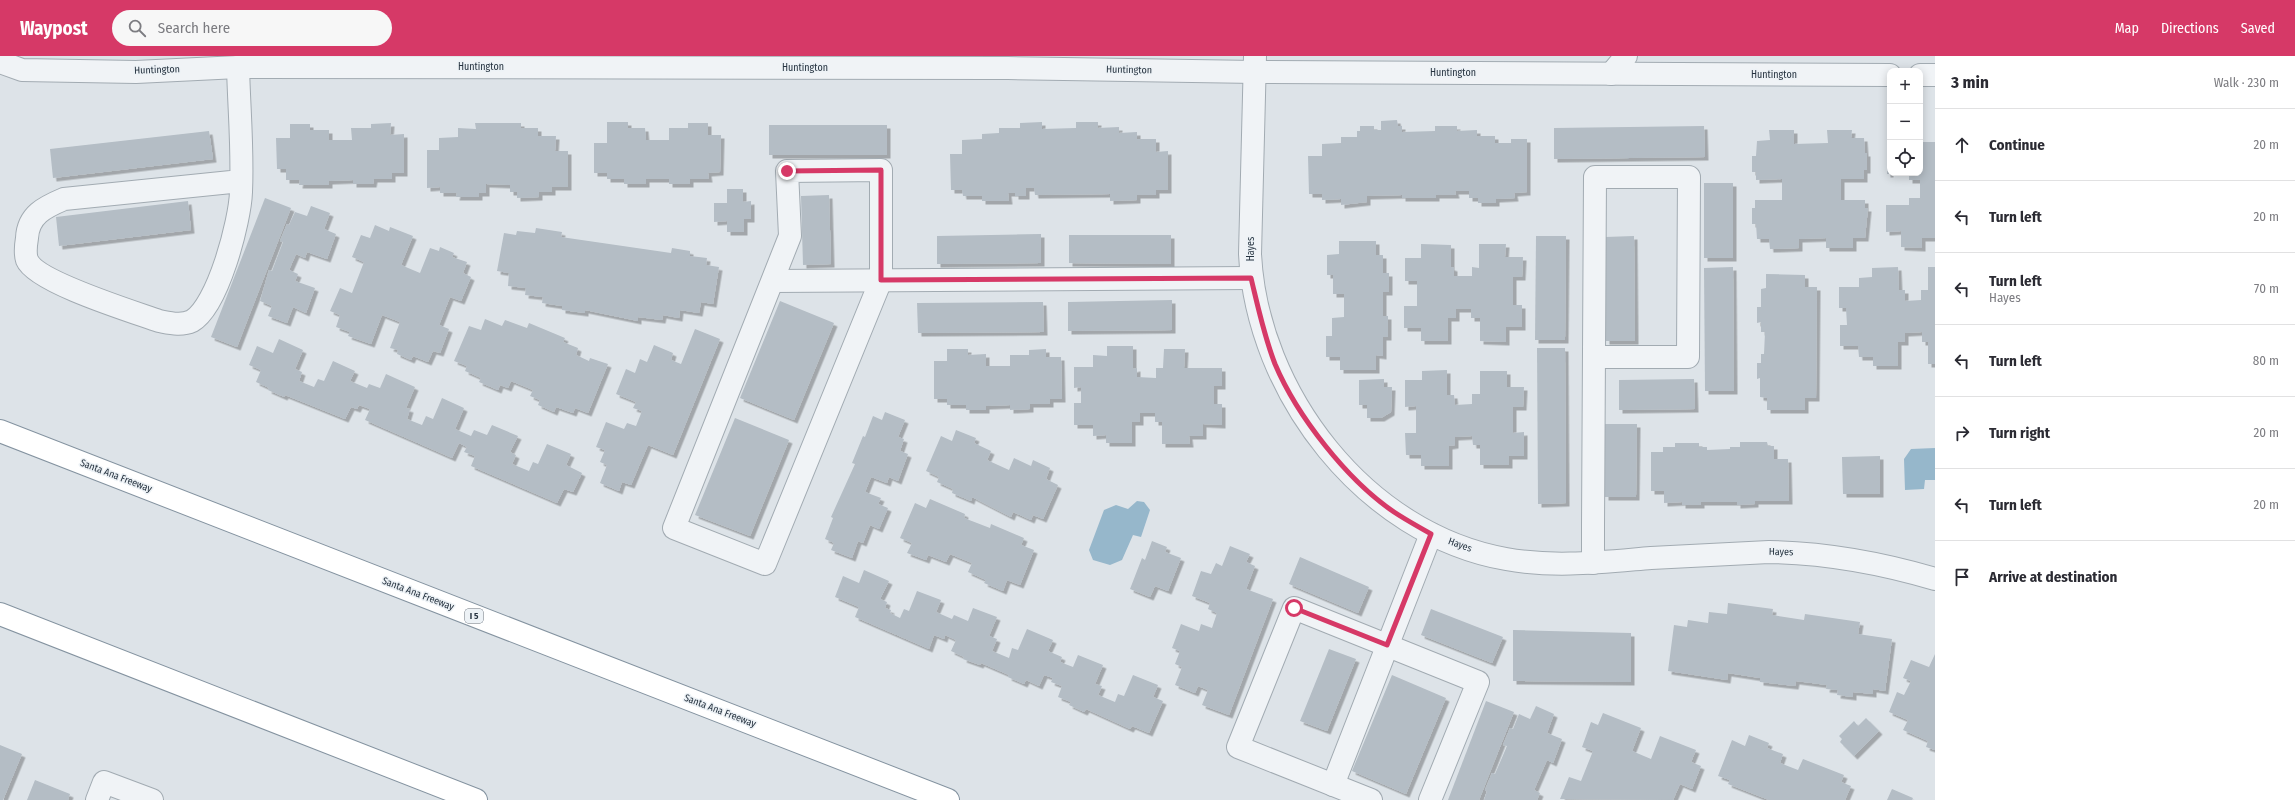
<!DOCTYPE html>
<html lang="en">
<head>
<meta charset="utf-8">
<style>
	body { margin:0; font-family:"Fira Sans Condensed",sans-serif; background:#f7f7f7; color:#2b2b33 }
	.controls { position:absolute; right:12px; top:12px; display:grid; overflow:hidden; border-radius:8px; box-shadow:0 2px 10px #0003 }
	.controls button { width:36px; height:36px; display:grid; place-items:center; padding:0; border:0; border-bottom:1px solid #e1e1e2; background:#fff; color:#2b2b33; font:20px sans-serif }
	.stop { position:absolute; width:12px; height:12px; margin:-9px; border:3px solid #d63967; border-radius:50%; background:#fff }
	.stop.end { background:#d63967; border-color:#fff; box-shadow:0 1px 4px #0008 }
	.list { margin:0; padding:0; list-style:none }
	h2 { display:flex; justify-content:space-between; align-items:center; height:52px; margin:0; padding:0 16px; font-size:17px }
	h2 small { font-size:13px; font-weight:400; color:#7c7c81 }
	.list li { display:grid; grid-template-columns:26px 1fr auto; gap:12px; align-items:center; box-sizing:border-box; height:72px; padding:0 16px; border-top:1px solid #e1e1e2 }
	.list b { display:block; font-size:15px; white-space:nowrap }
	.list p { margin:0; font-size:13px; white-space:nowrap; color:#7c7c81 }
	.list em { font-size:13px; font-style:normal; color:#7c7c81 }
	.icon { flex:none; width:22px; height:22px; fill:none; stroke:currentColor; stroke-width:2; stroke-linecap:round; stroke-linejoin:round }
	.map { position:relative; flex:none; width:1935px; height:744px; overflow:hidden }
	header { display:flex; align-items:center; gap:24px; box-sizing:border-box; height:56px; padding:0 20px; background:#d63967; color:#fff }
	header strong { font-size:19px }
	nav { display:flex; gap:22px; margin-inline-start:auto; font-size:14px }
	.search { width:280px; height:36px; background:#f7f7f7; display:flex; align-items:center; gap:10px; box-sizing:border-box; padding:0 14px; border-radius:22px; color:#7c7c81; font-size:15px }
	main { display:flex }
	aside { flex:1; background:#fff }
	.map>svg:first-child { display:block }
</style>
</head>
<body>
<header>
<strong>Waypost</strong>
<div class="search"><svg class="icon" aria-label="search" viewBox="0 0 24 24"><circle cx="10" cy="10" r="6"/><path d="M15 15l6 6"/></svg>Search here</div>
<nav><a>Map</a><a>Directions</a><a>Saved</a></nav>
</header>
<main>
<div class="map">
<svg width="1935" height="744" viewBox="0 0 1935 744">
	<defs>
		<filter id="shadow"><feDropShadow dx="3.5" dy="3.5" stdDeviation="0" flood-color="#0004"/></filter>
	</defs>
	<rect width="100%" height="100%" fill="#dde3e8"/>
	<!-- water -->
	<g fill="#96b7cb">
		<polygon points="1935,392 1935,424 1925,424 1924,433 1905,434 1904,403 1911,393"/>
		<polygon points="1137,445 1144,446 1150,454 1141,481 1133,479 1122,504 1110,509 1093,504 1089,494 1104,454 1116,449 1128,453"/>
	</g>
	<!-- building -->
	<g fill="#b4bdc5" filter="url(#shadow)">
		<polygon points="1397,64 1398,70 1402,70 1402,76 1435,75 1435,70 1457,70 1457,75 1477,74 1477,80 1495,80 1495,87 1511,87 1511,83 1527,83 1527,136 1514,137 1515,142 1496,143 1496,147 1478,147 1478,142 1469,142 1469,135 1455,135 1456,139 1436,139 1436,142 1402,142 1402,139 1367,140 1367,146 1341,149 1341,143 1322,144 1322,138 1309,138 1308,100 1322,100 1322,88 1341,87 1341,81 1357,81 1357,75 1360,75 1360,70 1374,70 1374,74 1381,74 1381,65"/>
		<polygon points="607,66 628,66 628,72 645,72 646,84 669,84 669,72 688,72 688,67 708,67 708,79 721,79 720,116 708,117 709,123 690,123 690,128 669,128 669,123 646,123 646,128 624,128 624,123 607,123 607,117 594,117 594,87 607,87"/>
		<polygon points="1042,66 1042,73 1076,72 1076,66 1098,66 1098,72 1119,71 1119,77 1137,76 1137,83 1156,83 1156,96 1168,95 1168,134 1156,134 1156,139 1137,139 1137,144 1110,145 1110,138 1035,139 1034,132 1026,132 1026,140 1015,140 1015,137 1008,137 1009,145 982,145 982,140 963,140 962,134 951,134 950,98 962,98 962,84 982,83 982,78 999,77 999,72 1020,72 1020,67"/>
		<polygon points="391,67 390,79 404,78 404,117 392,117 392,123 374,123 373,128 353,128 353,124 329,125 329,129 299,129 300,124 286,124 286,113 277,113 276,82 290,82 290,68 310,68 310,74 329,74 329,84 352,84 351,72 371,72 371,68"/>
		<polygon points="475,67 521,67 521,72 538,72 538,80 556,80 555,95 568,95 568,131 552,131 552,136 539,136 539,141 517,142 517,136 510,136 510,129 486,128 486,137 479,137 479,141 456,141 457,137 440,137 440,131 427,132 427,94 439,94 439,82 458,81 458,72 476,73"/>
		<rect x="769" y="69" width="118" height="30"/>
		<polygon points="1704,70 1705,101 1554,103 1554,72"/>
		<polygon points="1769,74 1794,74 1794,88 1828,87 1827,74 1852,74 1851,82 1864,82 1865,97 1867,97 1867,114 1864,114 1864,123 1841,123 1841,144 1865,144 1865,152 1868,152 1865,182 1853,182 1853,192 1826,192 1826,182 1799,183 1799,192 1770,193 1769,183 1757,183 1756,168 1752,168 1752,152 1755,152 1755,144 1782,144 1782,123 1756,124 1756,116 1752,116 1752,100 1756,100 1757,85 1770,84"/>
		<polygon points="209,75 213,103 53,122 50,93"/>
		<polygon points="1920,86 1935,86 1935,182 1922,182 1922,192 1901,191 1901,175 1886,176 1886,149 1909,149 1909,142 1920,142 1920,124 1909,124 1909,117 1920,117"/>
		<rect x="1887" y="90" width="3" height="28"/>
		<rect x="1704" y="127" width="29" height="75"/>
		<polygon points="727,133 743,133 743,146 751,145 751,163 744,163 744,176 727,176 727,165 714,166 714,147 727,147"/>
		<polygon points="829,139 831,208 803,209 801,140"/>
		<polygon points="265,142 291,152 237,291 211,281"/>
		<polygon points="188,145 191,174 59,190 56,161"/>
		<polygon points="311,150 330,157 324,173 336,178 327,203 307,196 305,202 296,198 289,214 298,218 295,225 315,232 306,257 293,251 287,267 268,260 272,250 260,245 269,214 272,215 283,186 280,185 287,168 289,169 295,156 307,160"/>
		<polygon points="375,169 389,175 390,171 413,180 401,209 420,217 430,192 439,195 440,191 454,197 452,201 467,206 463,217 471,221 461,245 450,241 439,269 449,273 440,297 433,295 428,306 413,300 411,304 397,298 398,294 390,292 400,266 382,259 371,288 348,280 350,276 336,271 340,259 330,255 340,232 352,237 364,206 352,201 361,179 370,182"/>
		<polygon points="536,172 562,176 561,181 671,197 672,192 690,195 690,200 707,202 706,209 719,211 713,248 701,246 699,257 680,254 679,262 663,259 662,264 638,261 638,265 585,254 585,257 562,254 562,250 542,247 543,241 525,239 526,232 508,230 509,217 497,215 504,177 516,179 517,175 535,177"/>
		<polygon points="1041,178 1041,207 937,208 937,180"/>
		<polygon points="1069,179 1171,179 1171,208 1069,207"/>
		<polygon points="1536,180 1566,180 1565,284 1535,284"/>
		<polygon points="1634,180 1635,285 1606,285 1605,181"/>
		<polygon points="1339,185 1376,185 1376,199 1383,199 1383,217 1389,217 1389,236 1383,236 1383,260 1388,260 1388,281 1383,281 1383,300 1376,299 1376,314 1340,314 1340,301 1326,301 1326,280 1332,280 1332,262 1344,261 1344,238 1333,238 1333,219 1327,219 1327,199 1339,198"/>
		<polygon points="1421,188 1451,189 1451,211 1454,212 1454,220 1472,220 1472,211 1479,212 1479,188 1506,188 1505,201 1523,201 1522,221 1513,221 1513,249 1522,249 1522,271 1506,271 1506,286 1480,285 1480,262 1471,262 1471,253 1456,253 1456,262 1448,262 1448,285 1421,285 1421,272 1404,272 1404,250 1417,250 1417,225 1405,225 1405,202 1421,202"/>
		<polygon points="1733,211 1734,335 1705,335 1704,212"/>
		<polygon points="1898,211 1899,234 1905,234 1905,245 1921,244 1921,234 1928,234 1928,211 1935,211 1935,308 1928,308 1928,286 1922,286 1922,276 1905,277 1905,286 1898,286 1898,310 1873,310 1873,301 1859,301 1858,290 1840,290 1840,269 1847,269 1846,252 1839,252 1839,231 1859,231 1859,222 1872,221 1872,212"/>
		<polygon points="1766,218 1805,219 1805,231 1817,231 1816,342 1805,342 1805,354 1767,354 1767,342 1760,341 1760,322 1757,323 1757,307 1761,307 1761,298 1764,298 1765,276 1761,276 1761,266 1757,267 1757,251 1761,251 1761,233 1766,232"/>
		<polygon points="1172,244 1172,274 1068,275 1068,246"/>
		<polygon points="780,245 834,267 794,364 740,342"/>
		<polygon points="1043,246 1044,276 918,277 917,247"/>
		<polygon points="485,263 502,270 505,264 527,272 529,267 565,282 563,286 578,292 576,299 589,305 590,302 608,308 588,357 575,352 573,357 556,351 554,356 538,349 540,344 530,340 533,334 511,325 508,332 500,329 498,334 479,326 481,322 465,315 467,310 454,305 469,270 481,274"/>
		<polygon points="695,273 720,283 673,399 648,389 631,429 622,426 619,435 600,427 607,409 600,406 605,394 596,391 606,366 624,373 627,367 636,370 642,355 633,352 636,346 616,338 626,313 635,317 640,303 647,306 654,289 673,297 671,304 681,308"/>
		<polygon points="279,283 303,294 295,313 302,316 299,325 314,331 318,323 324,325 333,305 355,315 350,325 367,332 369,328 380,332 386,318 415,331 406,352 410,353 407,363 422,369 426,360 433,363 442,342 464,352 455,373 471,380 474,374 487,379 492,369 518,380 510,396 516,399 512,408 529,415 533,406 538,408 547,388 571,398 566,409 582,417 573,436 564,433 557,447 471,410 475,400 464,396 467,391 459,387 452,402 365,364 370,353 359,349 357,353 351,351 345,363 285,339 284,341 268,334 269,332 256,326 261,314 249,309 257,290 273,297"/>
		<polygon points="1107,290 1133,290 1133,313 1137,312 1137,321 1156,322 1156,312 1163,312 1164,293 1185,293 1184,312 1222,312 1222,330 1214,330 1214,348 1222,348 1222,369 1203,368 1203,380 1189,380 1190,388 1162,388 1162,366 1155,366 1155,357 1140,357 1140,366 1132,366 1132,387 1106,387 1106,379 1093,380 1093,369 1074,369 1074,347 1081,347 1081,331 1074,332 1074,311 1093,311 1093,299 1107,300"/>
		<polygon points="1537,292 1565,292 1566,447 1538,448"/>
		<polygon points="947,293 968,293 968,299 986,298 986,310 1010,310 1010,299 1029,299 1029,294 1046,293 1046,301 1061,301 1062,343 1050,343 1050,348 1030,348 1030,353 1010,354 1010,349 986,350 986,354 966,354 966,349 947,349 947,343 934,343 934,305 947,305"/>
		<polygon points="1447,314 1447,339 1454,339 1455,349 1472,348 1472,338 1480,338 1480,315 1507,315 1507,331 1524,331 1523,351 1513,351 1513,377 1524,376 1524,400 1509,400 1509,409 1480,409 1480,389 1473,389 1472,380 1455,381 1455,389 1449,390 1449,410 1421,410 1421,399 1406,399 1405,377 1416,377 1416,350 1405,351 1405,324 1422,324 1422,315"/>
		<polygon points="1384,323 1384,331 1392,331 1391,356 1381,362 1367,362 1367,349 1359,349 1359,324"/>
		<polygon points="1694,323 1695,353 1619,354 1619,324"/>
		<polygon points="885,356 905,364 898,381 904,383 900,395 908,398 898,425 889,421 887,427 871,421 865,436 881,442 878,448 888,452 879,473 870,469 863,487 858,485 852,502 831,494 834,487 825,483 833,462 831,461 855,408 852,407 863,380 865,381 873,360 882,364"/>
		<polygon points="735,362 789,384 750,480 695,459"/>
		<polygon points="1605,368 1637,368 1636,441 1605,441"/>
		<polygon points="956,374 976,382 974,387 991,395 987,404 1009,414 1014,402 1031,410 1033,404 1050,412 1046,423 1058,429 1043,463 1033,459 1031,464 1013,456 1011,461 972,441 971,445 952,437 953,433 937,426 939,421 926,415 941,380 952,385"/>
		<polygon points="1740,386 1767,386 1768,390 1774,390 1774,403 1788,403 1789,445 1755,445 1755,448 1737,449 1737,446 1701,446 1701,449 1682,449 1682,446 1664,447 1664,435 1651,435 1651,396 1663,396 1663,391 1675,391 1675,387 1699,387 1699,391 1707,391 1707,394 1730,393 1730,391 1740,391"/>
		<polygon points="1880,400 1880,438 1843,438 1842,401"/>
		<polygon points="930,443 965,458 964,462 990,472 991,468 1024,482 1021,489 1034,494 1020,529 1007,524 1003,535 984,527 986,524 968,516 972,507 950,498 946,506 928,499 926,504 907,497 912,487 900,482 915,447 926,452"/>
		<polygon points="1152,485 1167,491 1165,496 1181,502 1168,535 1155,530 1150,541 1130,533 1142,502 1145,504"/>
		<polygon points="1230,490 1250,498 1246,506 1255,510 1246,533 1273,543 1229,659 1202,649 1208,634 1198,630 1195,637 1175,629 1182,611 1175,608 1180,595 1172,592 1181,568 1199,575 1201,568 1212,572 1217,557 1208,553 1210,547 1192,540 1201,515 1211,518 1216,507 1222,510"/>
		<polygon points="1300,501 1369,531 1358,557 1289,528"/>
		<polygon points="864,514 889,525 880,543 887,546 885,552 891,554 890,557 900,562 904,553 909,555 917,535 941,544 936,556 952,563 954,559 968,565 973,552 997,561 989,580 997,583 992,595 1009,602 1012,592 1018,594 1027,573 1053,584 1048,595 1062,601 1060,606 1073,611 1078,599 1103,609 1095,628 1102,630 1098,639 1115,646 1118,638 1124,640 1133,619 1158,629 1153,641 1163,645 1149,677 1132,670 1130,673 1086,653 1084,656 1069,649 1071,646 1058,641 1062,630 1051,626 1053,622 1044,619 1039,630 1026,624 1024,628 1008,621 1009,619 981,607 980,609 963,603 964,601 951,595 956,584 945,579 944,583 934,579 929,593 855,561 859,551 835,541 843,520 859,527"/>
		<polygon points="1728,547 1773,553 1772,559 1804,564 1805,558 1860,566 1858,578 1892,583 1885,635 1873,633 1873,638 1853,636 1853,641 1837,639 1838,634 1826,633 1827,629 1796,625 1795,630 1760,626 1760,622 1728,617 1727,624 1668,615 1674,569 1687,571 1688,564 1708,567 1709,556 1727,558"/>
		<polygon points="1431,553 1503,581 1492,607 1421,579"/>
		<polygon points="1513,574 1631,577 1631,626 1513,625"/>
		<polygon points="1329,593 1356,603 1327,675 1300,665"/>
		<polygon points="1935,598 1935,694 1926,691 1928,685 1903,674 1908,664 1889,656 1897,636 1904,639 1911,625 1903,622 1911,604 1929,611"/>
		<polygon points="1392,619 1446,642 1406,738 1352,715"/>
		<polygon points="1486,645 1514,656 1479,744 1448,744"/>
		<polygon points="1536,650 1554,658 1547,677 1562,683 1553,707 1547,704 1534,734 1540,737 1537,744 1484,744 1487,735 1485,734 1492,717 1495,718 1507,690 1503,689 1510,672 1513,673 1519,658 1530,663"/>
		<polygon points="1603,657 1641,672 1632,695 1651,703 1660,680 1696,694 1691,706 1701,710 1692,733 1680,728 1673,744 1560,743 1569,721 1581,725 1593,695 1582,691 1591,666 1598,669"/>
		<polygon points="1866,662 1879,675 1854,700 1840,686 1842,683 1839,680 1854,665 1858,670"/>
		<polygon points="1749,679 1769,687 1767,692 1783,698 1780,707 1798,714 1803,703 1844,719 1841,726 1851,730 1845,744 1769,744 1728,728 1730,724 1718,720 1732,684 1745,690"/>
		<polygon points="0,689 22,698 3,744 0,744"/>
		<polygon points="35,724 70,738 68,744 27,744"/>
		<polygon points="1892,733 1913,742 1912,744 1887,744"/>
	</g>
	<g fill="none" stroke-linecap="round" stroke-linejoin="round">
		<defs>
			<g id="minor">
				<path d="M1255 0 1250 198C1257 337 1365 478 1506 503 1554 512 1603 506 1651 502 1690 500 1730 498 1769 496 1826 497 1881 507 1935 523"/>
				<polyline points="0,6 22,14 136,16 238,11 1008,12 1256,16 1890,19"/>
				<path d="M238 11C239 52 243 95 241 136 240 165 218 250 192 265 181 270 170 267 159 265 134 256 36 226 27 204 25 198 26 188 27 182 28 159 45 151 64 143L241 125"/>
				<polyline points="1611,18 1626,0"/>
				<polyline points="1920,19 1935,19"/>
				<polygon points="881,114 881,224 765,508 674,472 790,180 787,115"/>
				<polyline points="773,225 1251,222"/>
				<polyline points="1593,507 1593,470 1595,121 1689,121 1688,301 1594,301"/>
				<polyline points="1333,729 1431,478"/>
				<polyline points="97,744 104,726 152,744"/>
				<polyline points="1371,744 1238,691 1294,552 1478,626 1430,744"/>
			</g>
			<g id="highway">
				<polyline points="0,375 948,744"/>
				<polyline points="0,558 476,744"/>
			</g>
		</defs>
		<!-- minor casing -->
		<use href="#minor" stroke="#a2abb2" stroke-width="24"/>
		<!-- highway casing -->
		<use href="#highway" stroke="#8493a0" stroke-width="24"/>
		<!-- minor -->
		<use href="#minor" stroke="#f0f3f6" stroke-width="22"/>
		<!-- highway -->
		<use href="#highway" stroke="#fff" stroke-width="22"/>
	</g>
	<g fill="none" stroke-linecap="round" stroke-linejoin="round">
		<!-- route -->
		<path stroke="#d63967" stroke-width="5" d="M787 115 881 114V224L1251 222C1258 251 1264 280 1275 308 1297 360 1347 424 1394 456 1406 464 1419 471 1431 478L1387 589 1294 552"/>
	</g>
	<g text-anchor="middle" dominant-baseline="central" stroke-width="3" stroke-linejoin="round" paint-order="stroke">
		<!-- shield labels -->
		<rect fill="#edf2f6" stroke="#626c77" stroke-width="1" x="465" y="553" width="18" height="14" rx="3"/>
		<g font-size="9" font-weight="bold" fill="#263340">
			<text x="474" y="560">I 5</text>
		</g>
		<!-- street labels -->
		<g font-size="10" fill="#263340" stroke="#edf2f6">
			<text x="481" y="11">Huntington</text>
			<text x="805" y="12">Huntington</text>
			<text transform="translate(157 14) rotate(-2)">Huntington</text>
			<text transform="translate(1129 14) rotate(1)">Huntington</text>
			<text x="1453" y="17">Huntington</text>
			<text x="1774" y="19">Huntington</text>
			<text transform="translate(1251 193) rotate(-90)">Hayes</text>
			<text transform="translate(116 420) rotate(21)">Santa Ana Freeway</text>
			<text transform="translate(1460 489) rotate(20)">Hayes</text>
			<text transform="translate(1781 496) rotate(1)">Hayes</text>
			<text transform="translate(418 538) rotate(21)">Santa Ana Freeway</text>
			<text transform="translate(720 655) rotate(21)">Santa Ana Freeway</text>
		</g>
	</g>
</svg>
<div class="controls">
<button>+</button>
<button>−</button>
<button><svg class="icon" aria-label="locate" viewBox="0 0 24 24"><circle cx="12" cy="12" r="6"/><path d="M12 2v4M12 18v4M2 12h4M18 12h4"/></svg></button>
</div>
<div class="stop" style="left:1294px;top:552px"></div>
<div class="stop end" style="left:787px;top:115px"></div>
</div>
<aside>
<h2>3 min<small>Walk · 230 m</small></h2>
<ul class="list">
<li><svg class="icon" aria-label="ahead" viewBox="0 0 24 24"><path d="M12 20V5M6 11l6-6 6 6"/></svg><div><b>Continue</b></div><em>20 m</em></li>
<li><svg class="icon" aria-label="left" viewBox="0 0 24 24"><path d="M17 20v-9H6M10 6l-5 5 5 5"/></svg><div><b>Turn left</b></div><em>20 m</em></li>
<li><svg class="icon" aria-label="left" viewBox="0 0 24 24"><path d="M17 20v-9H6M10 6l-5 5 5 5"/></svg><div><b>Turn left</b><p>Hayes</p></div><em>70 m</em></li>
<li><svg class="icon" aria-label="left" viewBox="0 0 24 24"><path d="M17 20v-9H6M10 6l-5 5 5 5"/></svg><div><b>Turn left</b></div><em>80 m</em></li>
<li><svg class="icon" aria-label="right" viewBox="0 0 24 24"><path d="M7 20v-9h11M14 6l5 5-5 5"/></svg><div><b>Turn right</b></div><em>20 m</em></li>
<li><svg class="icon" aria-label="left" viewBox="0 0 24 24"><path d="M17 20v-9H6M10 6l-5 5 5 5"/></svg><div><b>Turn left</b></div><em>20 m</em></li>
<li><svg class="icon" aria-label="arrive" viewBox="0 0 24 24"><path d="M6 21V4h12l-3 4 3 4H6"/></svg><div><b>Arrive at destination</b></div></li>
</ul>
</aside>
</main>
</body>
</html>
